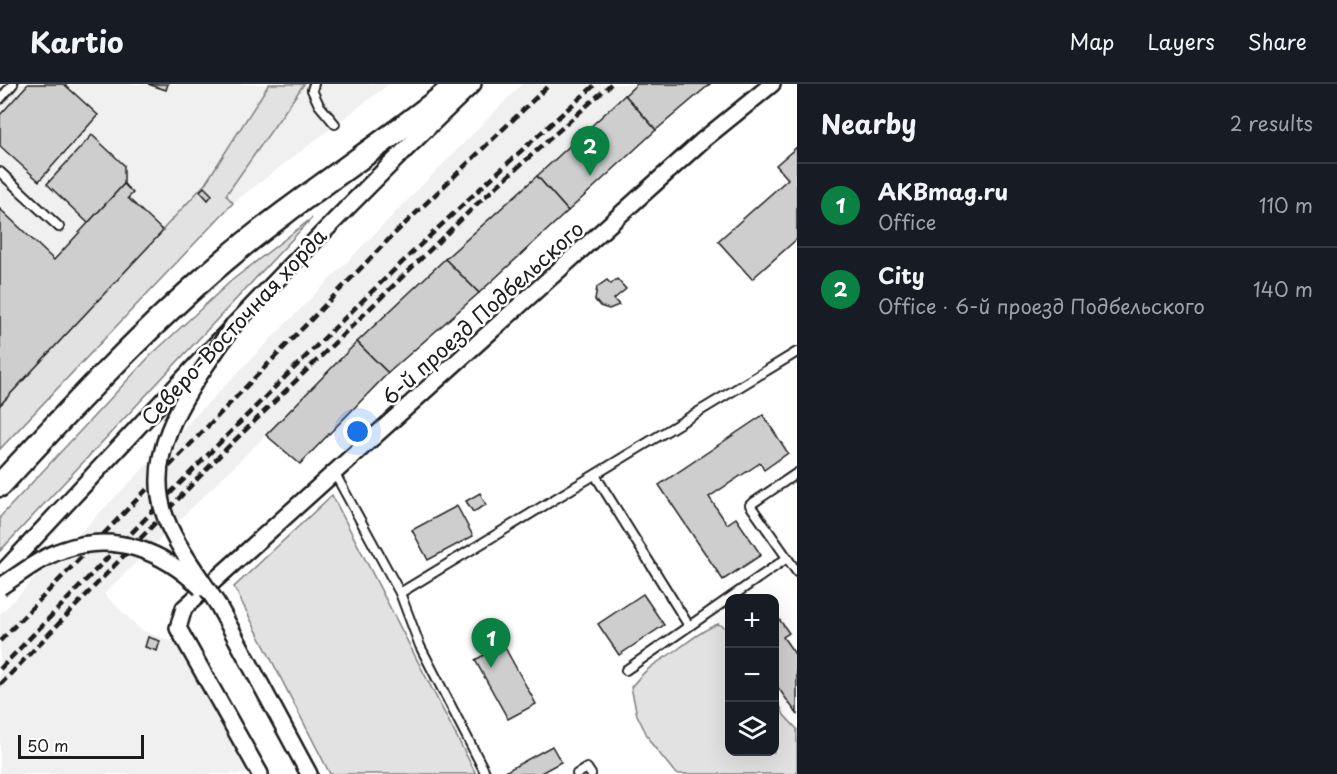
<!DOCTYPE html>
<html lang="en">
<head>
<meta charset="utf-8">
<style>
	body { margin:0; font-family:"Playpen Sans",sans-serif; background:#20242c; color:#f1f3f6 }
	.controls { position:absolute; right:18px; bottom:18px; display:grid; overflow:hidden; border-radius:12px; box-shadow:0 6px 24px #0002 }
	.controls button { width:54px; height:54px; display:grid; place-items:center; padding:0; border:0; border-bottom:2px solid #363941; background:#171b24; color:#f1f3f6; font:30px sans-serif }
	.scale { position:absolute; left:18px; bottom:15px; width:126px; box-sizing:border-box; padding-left:6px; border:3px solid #1c1c1c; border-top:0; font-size:16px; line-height:21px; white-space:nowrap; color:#1c1c1c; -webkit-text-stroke:4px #fff; paint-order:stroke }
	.you { position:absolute; left:358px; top:348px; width:21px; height:21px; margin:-15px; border:4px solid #fff; border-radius:50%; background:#1a73e8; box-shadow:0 0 0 9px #1a73e833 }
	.badge { display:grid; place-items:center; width:39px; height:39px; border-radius:50%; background:#0b8043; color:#fff; font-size:20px; font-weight:700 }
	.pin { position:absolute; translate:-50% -50px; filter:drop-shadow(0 2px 3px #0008) }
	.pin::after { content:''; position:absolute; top:32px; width:21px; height:18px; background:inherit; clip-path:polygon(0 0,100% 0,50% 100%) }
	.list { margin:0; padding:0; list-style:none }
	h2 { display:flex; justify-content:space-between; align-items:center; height:78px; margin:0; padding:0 24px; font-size:26px }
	h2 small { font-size:20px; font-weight:400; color:#9ea1a6 }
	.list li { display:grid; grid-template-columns:39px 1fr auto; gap:18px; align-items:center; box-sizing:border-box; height:84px; padding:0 24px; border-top:2px solid #363941 }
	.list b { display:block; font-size:22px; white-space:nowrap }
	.list p { margin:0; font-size:20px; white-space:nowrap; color:#9ea1a6 }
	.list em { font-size:20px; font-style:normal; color:#9ea1a6 }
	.icon { flex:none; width:33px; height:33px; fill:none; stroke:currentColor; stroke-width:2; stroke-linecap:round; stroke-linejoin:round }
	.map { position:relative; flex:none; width:797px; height:690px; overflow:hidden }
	header { display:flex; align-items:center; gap:36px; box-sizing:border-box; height:84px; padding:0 30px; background:#171b24; border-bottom:2px solid #363941 }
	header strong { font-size:28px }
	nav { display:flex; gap:33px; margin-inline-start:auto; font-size:21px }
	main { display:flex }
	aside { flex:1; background:#171b24 }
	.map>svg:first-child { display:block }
</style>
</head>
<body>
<header>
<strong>Kartio</strong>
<nav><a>Map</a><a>Layers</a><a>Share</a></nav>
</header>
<main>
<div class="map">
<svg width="797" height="690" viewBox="0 0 797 690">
	<rect width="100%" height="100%" fill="#fff"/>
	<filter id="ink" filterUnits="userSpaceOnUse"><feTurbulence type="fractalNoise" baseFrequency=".0167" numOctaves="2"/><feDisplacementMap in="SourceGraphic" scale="12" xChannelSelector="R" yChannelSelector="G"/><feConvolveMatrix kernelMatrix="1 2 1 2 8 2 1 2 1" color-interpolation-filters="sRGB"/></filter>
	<g filter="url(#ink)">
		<!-- built -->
		<g fill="#f0f0f0">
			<polygon points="0,0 269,0 205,100 0,321"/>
			<polygon points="304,0 389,0 233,119 226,111"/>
			<polygon points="522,0 637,0 357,258 266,351 104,510 141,546 176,559 248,690 0,690 0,530"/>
		</g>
		<!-- green -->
		<g fill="#e2e2e2" stroke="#7f7f7f" stroke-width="1.5">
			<polygon points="269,0 304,0 226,111 233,119 0,365 0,321 205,100"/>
			<polygon points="312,134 0,467 0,433 150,272 231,197"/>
			<polygon points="332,411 476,690 330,690 234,503"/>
			<path d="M718 540 729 545 730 668H774L775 610 784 631 797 645V690H676L651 659 637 631 631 603C650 580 656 580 678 565 692 555 702 546 718 540Z"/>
		</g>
		<!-- building -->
		<g fill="#cecece" stroke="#1c1c1c" stroke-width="1.5">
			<polygon points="28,0 64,0 98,31 39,97 0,62 0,31"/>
			<polygon points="148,0 168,0 166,6"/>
			<polygon points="637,0 710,0 656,46 625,11"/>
			<polygon points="625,11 656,46 568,127 537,92"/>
			<polygon points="92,51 124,81 124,100 88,139 47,100"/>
			<polygon points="797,63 797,155 752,195 718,157 788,95 776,81"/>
			<polygon points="537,92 568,127 479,209 445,175"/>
			<polygon points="124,100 133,109 128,114 163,147 0,321 0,125 54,176"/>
			<polygon points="204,103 212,111 208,116 200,107"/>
			<polygon points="445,175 479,209 388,289 357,258"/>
			<polygon points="617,195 626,205 614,215 619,221 609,225 600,222 595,216 597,203 607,196 611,200"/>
			<polygon points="357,258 388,289 300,380 266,351"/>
			<polygon points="763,331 788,369 764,386 760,379 709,413 727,440 736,434 761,471 723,496 659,401"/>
			<polygon points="480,409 486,421 473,428 466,417"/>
			<polygon points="457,422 473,452 428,476 412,446"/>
			<polygon points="643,510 664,541 619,571 598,540"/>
			<polygon points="774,528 789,549 783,553 797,573 797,630 774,598"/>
			<polygon points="148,553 160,557 157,567 145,563"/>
			<polygon points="503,560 536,620 508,635 475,576"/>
			<polygon points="552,662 561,678 539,690 501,690"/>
		</g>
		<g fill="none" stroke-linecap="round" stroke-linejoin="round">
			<defs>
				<g id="service">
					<polyline points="314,0 312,6 319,21 335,40"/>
					<polyline points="0,15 13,0"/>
					<polyline points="0,88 59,143"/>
					<polyline points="334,388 400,509 420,562 486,690"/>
					<polyline points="797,389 750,421 797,488"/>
					<polyline points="595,391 689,542"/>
					<polyline points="400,509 797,268"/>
					<polyline points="626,586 787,474"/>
					<polyline points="577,690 587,684 591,690"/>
				</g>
				<g id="minor">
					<path d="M0 491C155 325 308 157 473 0"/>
					<polyline points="218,521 309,690"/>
					<polyline points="260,690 178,544 184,524 703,56 772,0"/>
				</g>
				<path id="primary" d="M0 401C72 323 144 245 225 176 299 113 383 62 458 0"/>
			</defs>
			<!-- service casing -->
			<use href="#service" stroke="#1c1c1c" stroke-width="12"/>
			<!-- minor casing -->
			<use href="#minor" stroke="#1c1c1c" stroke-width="20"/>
			<!-- primary casing -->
			<use href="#primary" stroke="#1c1c1c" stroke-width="27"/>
			<!-- service -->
			<use href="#service" stroke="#fff" stroke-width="8"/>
			<!-- minor -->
			<use href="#minor" stroke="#fff" stroke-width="15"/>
			<!-- primary -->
			<use href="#primary" stroke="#fff" stroke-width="22"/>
			<!-- rail -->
			<g stroke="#1c1c1c" stroke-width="4.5" stroke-dasharray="9 4.5" stroke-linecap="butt">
				<polyline points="0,557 389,155 550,0"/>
				<path d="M0 585C194 384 386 184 596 0"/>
				<polyline points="0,601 228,363 479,118 611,0"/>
			</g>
			<defs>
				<g id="minor-bridge">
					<path d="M0 503C20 490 41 473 63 466 115 448 163 467 201 504"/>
					<path d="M218 521C201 494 178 465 166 435 138 362 198 296 234 240"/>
				</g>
			</defs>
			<!-- minor-bridge casing -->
			<use href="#minor-bridge" stroke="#1c1c1c" stroke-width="20" stroke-linecap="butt"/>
			<!-- minor-bridge -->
			<use href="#minor-bridge" stroke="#fff" stroke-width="15"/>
		</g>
	</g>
	<g text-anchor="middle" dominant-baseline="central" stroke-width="5" stroke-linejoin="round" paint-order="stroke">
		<!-- street labels -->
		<g font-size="21" fill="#1c1c1c" stroke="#fff">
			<text transform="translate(482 228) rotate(-42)">6-й проезд Подбельского</text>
			<text transform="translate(233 242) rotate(-47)">Северо-Восточная хорда</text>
		</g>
	</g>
</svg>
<div class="controls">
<button>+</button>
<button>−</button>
<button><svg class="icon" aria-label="layers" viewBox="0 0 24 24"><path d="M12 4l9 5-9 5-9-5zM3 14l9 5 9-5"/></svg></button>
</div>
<div class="scale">50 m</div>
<div class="you"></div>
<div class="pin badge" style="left:491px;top:584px">1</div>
<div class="pin badge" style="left:590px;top:92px">2</div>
</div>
<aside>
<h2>Nearby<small>2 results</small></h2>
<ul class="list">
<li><span class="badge">1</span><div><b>AKBmag.ru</b><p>Office</p></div><em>110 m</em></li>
<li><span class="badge">2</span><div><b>City</b><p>Office · 6-й проезд Подбельского</p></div><em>140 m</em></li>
</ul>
</aside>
</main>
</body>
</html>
